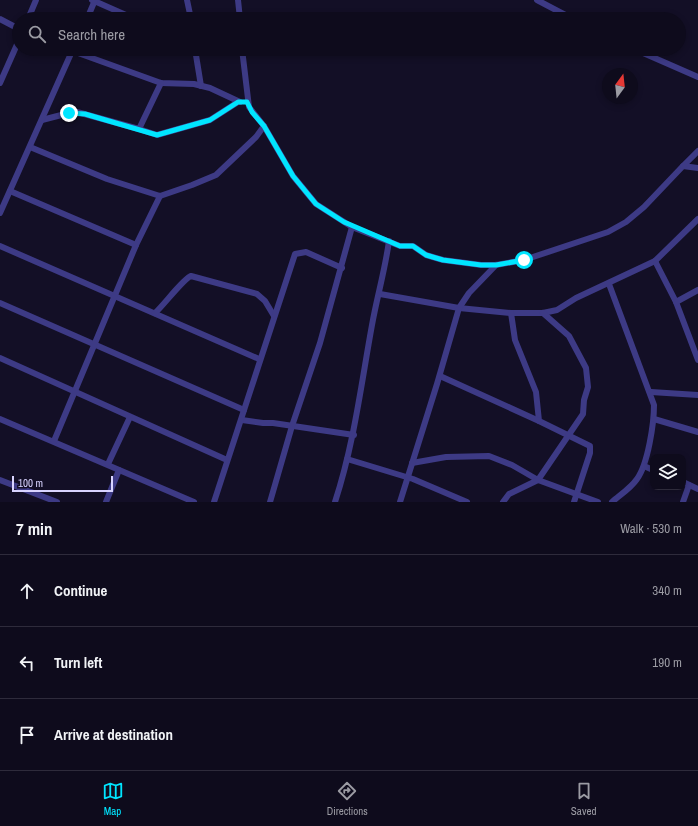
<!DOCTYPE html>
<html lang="en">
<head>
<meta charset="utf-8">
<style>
	body { margin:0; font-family:"Archivo Narrow",sans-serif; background:#171425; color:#f1f3f6 }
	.controls { position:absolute; right:12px; bottom:12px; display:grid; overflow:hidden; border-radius:8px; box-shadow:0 2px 6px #0003 }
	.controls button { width:36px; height:36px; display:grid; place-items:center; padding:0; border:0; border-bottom:1px solid #2e2b3b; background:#0e0b1c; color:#f1f3f6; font:20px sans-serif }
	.compass { position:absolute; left:602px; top:68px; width:36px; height:36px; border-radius:50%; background:#0e0b1c; box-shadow:0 2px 6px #0003; rotate:15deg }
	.scale { position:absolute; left:12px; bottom:10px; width:101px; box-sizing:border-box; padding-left:4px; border:2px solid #d9d4ff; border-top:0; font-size:11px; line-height:14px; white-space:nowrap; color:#d9d4ff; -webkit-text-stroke:3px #130f26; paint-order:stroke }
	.stop { position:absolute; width:12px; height:12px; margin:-9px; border:3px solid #00e5ff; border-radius:50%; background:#fff }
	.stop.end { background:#00e5ff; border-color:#fff; box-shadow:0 1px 4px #0008 }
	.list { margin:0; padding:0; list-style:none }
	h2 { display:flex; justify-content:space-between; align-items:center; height:52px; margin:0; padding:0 16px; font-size:17px }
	h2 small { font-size:13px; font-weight:400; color:#9b9ba3 }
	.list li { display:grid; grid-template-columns:26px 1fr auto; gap:12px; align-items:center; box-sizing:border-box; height:72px; padding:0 16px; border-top:1px solid #2e2b3b }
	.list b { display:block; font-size:15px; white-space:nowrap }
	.list em { font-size:13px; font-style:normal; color:#9b9ba3 }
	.icon { flex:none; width:22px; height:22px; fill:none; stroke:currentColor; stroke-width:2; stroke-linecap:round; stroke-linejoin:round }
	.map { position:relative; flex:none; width:698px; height:502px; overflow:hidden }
	.search { position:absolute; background:#0e0b1c; box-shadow:0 2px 6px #0003; left:12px; right:12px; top:12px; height:44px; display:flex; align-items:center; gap:10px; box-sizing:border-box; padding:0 14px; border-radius:22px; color:#9b9ba3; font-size:15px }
	.sheet { height:268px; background:#0e0b1c }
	nav { display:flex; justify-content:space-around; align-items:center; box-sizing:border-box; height:56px; border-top:1px solid #2e2b3b; background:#0e0b1c; font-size:11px; color:#9b9ba3 }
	nav a { display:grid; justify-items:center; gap:2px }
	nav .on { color:#00e5ff }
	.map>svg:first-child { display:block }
</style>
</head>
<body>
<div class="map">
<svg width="698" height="502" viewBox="0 0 698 502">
	<rect width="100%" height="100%" fill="#130f26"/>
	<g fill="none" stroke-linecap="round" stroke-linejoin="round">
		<!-- minor -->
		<g stroke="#3d3a85" stroke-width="6">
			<polyline points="92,0 135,19"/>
			<polyline points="187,0 191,19"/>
			<polyline points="238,0 240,19"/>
			<polyline points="537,0 573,19"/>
			<polyline points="0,19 19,29"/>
			<polyline points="28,19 36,0"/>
			<polyline points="87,19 95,0"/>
			<polyline points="67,49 161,83 194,84 210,88 240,102"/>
			<polyline points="195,49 201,86"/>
			<polyline points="242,49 249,107 264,126 293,176 316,204 352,227 400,246 413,246 426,255 443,260 481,265 496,265 524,260 608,232 626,222 644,207 683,166 698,168"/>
			<polyline points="634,49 698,77"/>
			<polyline points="0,83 19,40"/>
			<polyline points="42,120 69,113 77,112 139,129 157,135 210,120 238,102"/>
			<polyline points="139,129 161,83"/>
			<polyline points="30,147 107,179 160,196 192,185 216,175 256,137 264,126"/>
			<polyline points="683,166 698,151"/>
			<polyline points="10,191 136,245"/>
			<polyline points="0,213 73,49"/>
			<polyline points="0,246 259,359"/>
			<polyline points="655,261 676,302 698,360"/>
			<path d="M609 284 654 405C654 423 648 464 637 479 631 488 620 495 612 502"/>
			<polyline points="380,294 459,308 511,313 543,313 557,310 576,298 655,261 698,219"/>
			<polyline points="676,302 698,290"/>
			<polyline points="0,303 244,410"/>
			<path d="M155 313C163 306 184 278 191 276L257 294 265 301 274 316"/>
			<polyline points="511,313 515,340 536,392 539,421 590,446 590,453 574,502"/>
			<polyline points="0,358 227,460"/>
			<polyline points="440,376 539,421"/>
			<polyline points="651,392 698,395"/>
			<polyline points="0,419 194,502"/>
			<polyline points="654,419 698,432"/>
			<polyline points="242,420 263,423 273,423 354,435"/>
			<polyline points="54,441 136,245 160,196"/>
			<polyline points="347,459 413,479 467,502"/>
			<polyline points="412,463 446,457 489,456 512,465 538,480 598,502"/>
			<polyline points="108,464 130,417"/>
			<polyline points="644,466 653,470"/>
			<polyline points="0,480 57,502"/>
			<polyline points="683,482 698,489"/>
			<polyline points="106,502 119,470"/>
			<polyline points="214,502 295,254 306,252 342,268"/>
			<polyline points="270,502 292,426 320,343 352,227"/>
			<path d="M335 502C354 444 361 385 372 325 377 297 385 270 389 241"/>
			<polyline points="400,502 437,384 459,308 469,293 496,265"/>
			<polyline points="503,502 509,494 538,480 583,414 584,400 588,387 586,368 569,336 543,313"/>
			<polyline points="683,502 689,485"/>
		</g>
	</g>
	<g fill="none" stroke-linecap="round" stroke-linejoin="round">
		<!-- route -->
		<polyline stroke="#00e5ff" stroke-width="5" points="69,113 85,114 157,135 210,120 238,102 247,102 252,112 264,126 293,176 316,204 344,222 400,246 413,246 426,255 443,260 481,265 496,265 524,260"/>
	</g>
</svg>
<div class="controls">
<button><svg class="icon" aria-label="layers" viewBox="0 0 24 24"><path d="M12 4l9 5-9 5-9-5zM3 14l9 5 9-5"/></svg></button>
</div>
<svg class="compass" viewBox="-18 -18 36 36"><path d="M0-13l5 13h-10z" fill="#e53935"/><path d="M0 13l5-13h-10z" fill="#9b9ba3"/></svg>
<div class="scale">100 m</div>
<div class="stop" style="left:524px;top:260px"></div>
<div class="stop end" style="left:69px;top:113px"></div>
<div class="search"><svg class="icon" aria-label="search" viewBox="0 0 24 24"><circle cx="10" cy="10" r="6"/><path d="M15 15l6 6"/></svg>Search here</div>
</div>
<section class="sheet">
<h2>7 min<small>Walk · 530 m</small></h2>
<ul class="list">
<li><svg class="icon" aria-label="ahead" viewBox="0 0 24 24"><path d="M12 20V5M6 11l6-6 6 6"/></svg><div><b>Continue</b></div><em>340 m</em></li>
<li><svg class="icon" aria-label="left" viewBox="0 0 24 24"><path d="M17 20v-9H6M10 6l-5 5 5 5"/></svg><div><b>Turn left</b></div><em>190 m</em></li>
<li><svg class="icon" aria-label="arrive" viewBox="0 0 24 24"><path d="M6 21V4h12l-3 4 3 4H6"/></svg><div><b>Arrive at destination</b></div></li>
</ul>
</section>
<nav>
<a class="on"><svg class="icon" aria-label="map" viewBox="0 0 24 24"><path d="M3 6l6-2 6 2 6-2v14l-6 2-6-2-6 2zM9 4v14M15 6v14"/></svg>Map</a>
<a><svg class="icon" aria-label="directions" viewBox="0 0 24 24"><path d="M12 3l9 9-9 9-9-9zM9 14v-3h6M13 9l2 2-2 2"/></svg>Directions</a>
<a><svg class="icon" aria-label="saved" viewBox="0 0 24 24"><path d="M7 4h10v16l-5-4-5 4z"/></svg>Saved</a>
</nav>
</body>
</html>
